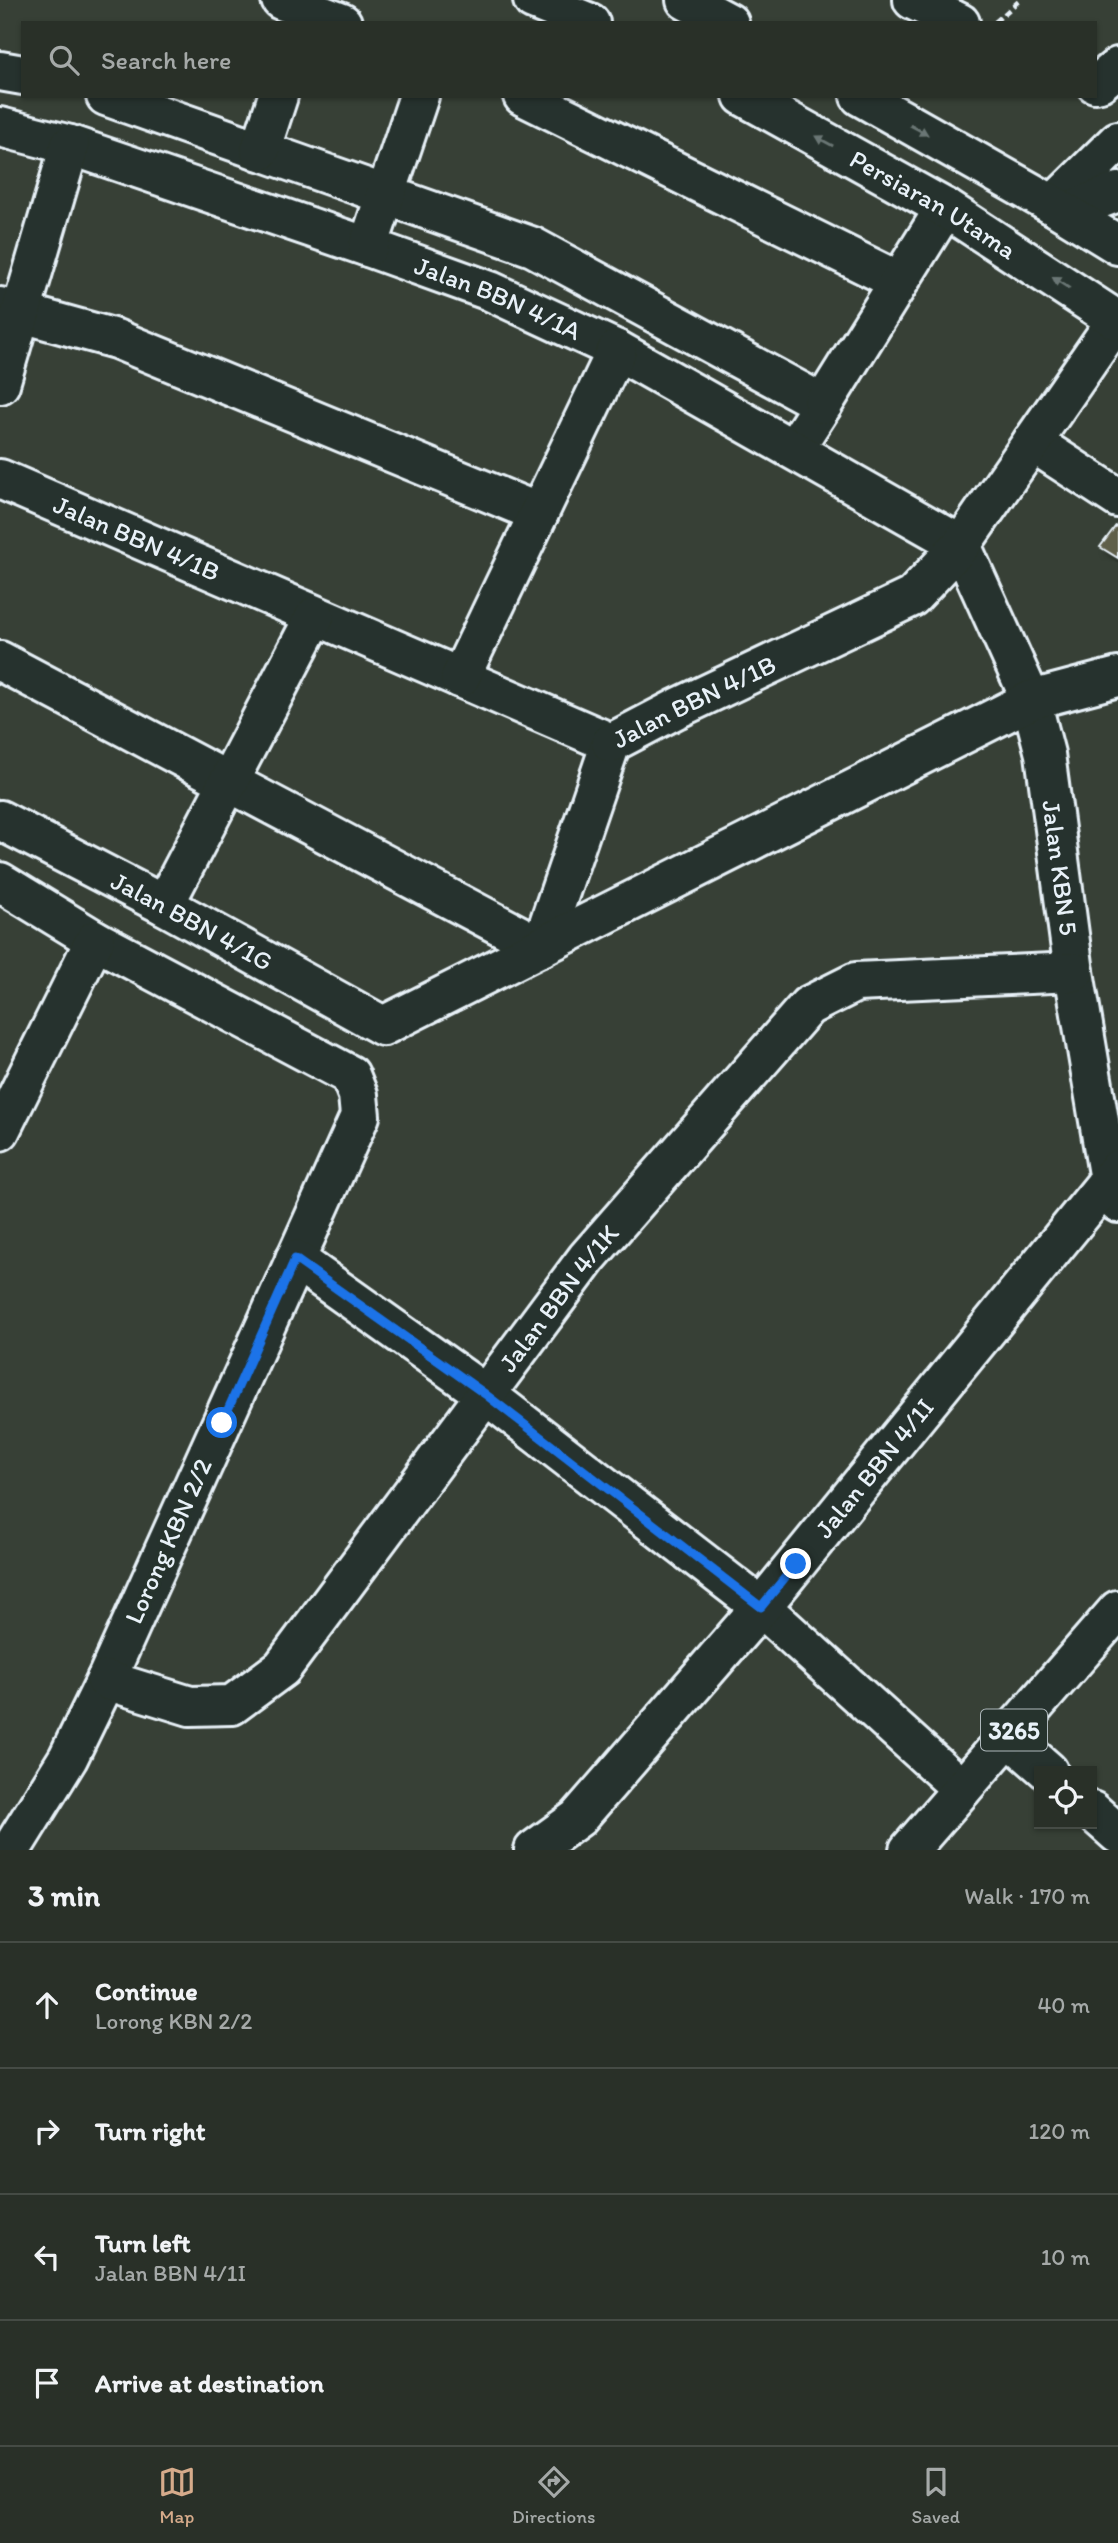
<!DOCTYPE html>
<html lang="en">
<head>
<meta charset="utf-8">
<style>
	body { margin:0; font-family:Itim,sans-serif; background:#353c34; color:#f1f3f6 }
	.controls { position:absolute; right:21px; bottom:21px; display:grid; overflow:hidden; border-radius:0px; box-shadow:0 2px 5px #0004 }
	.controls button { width:63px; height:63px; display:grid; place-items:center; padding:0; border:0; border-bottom:2px solid #454b45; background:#293028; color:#f1f3f6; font:35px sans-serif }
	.stop { position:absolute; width:21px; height:21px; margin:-16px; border:5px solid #1a73e8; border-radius:50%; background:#fff }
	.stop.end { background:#1a73e8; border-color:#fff; box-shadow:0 2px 7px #0008 }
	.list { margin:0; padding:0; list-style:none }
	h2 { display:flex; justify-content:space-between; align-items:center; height:91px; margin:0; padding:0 28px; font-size:30px }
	h2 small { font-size:23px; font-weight:400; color:#a5a9a8 }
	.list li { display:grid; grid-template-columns:46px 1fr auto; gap:21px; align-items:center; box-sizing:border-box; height:126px; padding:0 28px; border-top:2px solid #454b45 }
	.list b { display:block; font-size:26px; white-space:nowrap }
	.list p { margin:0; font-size:23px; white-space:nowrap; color:#a5a9a8 }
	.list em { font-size:23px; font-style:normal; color:#a5a9a8 }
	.icon { flex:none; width:38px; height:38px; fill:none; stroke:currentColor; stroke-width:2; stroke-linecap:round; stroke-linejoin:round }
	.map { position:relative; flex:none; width:1118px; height:1850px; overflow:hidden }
	.search { position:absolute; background:#293028; box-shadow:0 2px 5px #0004; left:21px; right:21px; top:21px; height:77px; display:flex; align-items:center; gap:18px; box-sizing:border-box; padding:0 24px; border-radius:0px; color:#a5a9a8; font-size:26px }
	.sheet { height:595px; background:#293028 }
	nav { display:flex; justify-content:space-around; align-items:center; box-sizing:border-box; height:98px; border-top:2px solid #454b45; background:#293028; font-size:19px; color:#a5a9a8 }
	nav a { display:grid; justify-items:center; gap:4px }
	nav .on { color:#d6ab8b }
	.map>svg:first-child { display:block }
</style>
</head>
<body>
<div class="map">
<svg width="1118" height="1850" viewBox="0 0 1118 1850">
	<defs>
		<filter id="shadow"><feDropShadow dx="8" dy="4.5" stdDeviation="3.5" flood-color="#0009"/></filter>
	</defs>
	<rect width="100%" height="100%" fill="#374036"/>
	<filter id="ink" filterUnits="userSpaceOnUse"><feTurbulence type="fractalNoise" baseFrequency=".0143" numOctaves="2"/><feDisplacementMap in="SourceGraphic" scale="14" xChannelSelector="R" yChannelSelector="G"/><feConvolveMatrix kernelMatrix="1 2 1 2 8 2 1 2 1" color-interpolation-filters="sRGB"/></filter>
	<g filter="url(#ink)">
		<!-- building -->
		<polygon fill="#5f5e4a" stroke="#e8f1f8" stroke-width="2" filter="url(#shadow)" points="1118,523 1118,558 1100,547"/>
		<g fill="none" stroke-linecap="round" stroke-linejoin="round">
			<defs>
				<g id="minor">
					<polyline points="281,0 342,23"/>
					<polyline points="913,0 960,23"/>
					<polyline points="0,71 23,75"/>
					<polyline points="1095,83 1100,82 1118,67"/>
					<polyline points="106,96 533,247 823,404 794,449"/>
					<polyline points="523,96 898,281"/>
					<path id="s1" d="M0 127 70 145 368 247 490 291 617 350 961 545 1031 700 1045 754 1074 972 1109 1180 1118 1203"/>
					<polyline points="260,151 278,96"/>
					<polyline points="1053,205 1118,141"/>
					<polyline points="1065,212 1118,192"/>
					<polyline points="368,247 419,96"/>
					<polyline points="0,307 116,339 539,513"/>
					<polyline points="0,384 70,145"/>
					<polyline points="823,404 945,208"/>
					<polyline points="1032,442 1118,498"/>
					<path id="s2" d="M0 479 611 743"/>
					<polyline points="0,661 541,947 611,743"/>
					<polyline points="460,678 617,350"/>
					<path id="s3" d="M611 743 676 709 912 597 961 545 1118 318"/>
					<path id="s4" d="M0 820 164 905 383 1026 1031 700 1118 677"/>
					<polyline points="0,882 95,940 350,1075 358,1095 360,1116 106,1680 68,1758 14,1845"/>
					<polyline points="164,905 315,616"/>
					<polyline points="0,1131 95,940"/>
					<polyline points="295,1259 485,1394 761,1607 962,1789"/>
					<path id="s5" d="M106 1680 190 1706 232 1705 282 1668 587 1258 808 1006 856 982 1074 972"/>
					<polyline points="1008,1736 1048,1771"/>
					<polyline points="1092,1811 1118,1834"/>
					<path id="s6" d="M534 1850 578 1818 761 1607 1118 1169"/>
				</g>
				<g id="major">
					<polyline points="533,0 590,23"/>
					<polyline points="686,0 729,23"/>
					<path id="s7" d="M743 96 945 208 1118 321"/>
					<polyline points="860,96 1053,205 1118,245"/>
					<polyline points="909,1850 1118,1610"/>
				</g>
			</defs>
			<!-- minor casing -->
			<use href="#minor" stroke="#e8f1f8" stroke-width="44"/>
			<!-- major casing -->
			<use href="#major" stroke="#e8f1f8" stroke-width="44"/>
			<!-- path -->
			<polyline stroke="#e8f1f8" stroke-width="4.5" stroke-dasharray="7 5" stroke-linecap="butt" points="995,22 1020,0"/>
			<!-- minor -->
			<use href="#minor" stroke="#26332d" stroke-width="38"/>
			<!-- major -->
			<use href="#major" stroke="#26332d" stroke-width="38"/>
		</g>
		<!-- one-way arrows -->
		<defs><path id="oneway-solid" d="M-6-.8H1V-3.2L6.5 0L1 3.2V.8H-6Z" transform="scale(1.75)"/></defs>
		<g fill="#6a7674">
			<use href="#oneway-solid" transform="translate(919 130) rotate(29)"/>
			<use href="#oneway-solid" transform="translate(824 141) rotate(-151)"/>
			<use href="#oneway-solid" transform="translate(1061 283) rotate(-147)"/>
		</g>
	</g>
	<g fill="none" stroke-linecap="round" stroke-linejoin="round" filter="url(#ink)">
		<!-- route -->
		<polyline stroke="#1a73e8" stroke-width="9" points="222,1423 295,1259 485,1394 761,1607 796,1564"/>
	</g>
	<g text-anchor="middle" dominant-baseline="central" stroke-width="6" stroke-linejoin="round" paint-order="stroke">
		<!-- shield labels -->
		<rect fill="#26332d" stroke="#aeb8bb" stroke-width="2" x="981" y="1709.5" width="66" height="41" rx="5"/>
		<g font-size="24" font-weight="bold" fill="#e8f1f8">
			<text x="1014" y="1730">3265</text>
		</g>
		<!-- street labels -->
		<g font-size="26" fill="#e8f1f8" stroke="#26332d">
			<text stroke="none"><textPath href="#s7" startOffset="219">Persiaran Utama</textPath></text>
			<text stroke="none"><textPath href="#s1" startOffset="527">Jalan BBN 4/1A</textPath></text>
			<text stroke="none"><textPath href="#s2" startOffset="149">Jalan BBN 4/1B</textPath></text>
			<text stroke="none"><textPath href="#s3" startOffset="93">Jalan BBN 4/1B</textPath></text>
			<text stroke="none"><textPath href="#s1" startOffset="1393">Jalan KBN 5</textPath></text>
			<text stroke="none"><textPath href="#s4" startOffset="217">Jalan BBN 4/1G</textPath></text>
			<text stroke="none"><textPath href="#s5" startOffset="654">Jalan BBN 4/1K</textPath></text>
			<text stroke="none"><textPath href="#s6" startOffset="513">Jalan BBN 4/1I</textPath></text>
			<text transform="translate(168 1541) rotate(-66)">Lorong KBN 2/2</text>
		</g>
	</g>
</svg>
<div class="controls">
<button><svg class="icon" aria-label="locate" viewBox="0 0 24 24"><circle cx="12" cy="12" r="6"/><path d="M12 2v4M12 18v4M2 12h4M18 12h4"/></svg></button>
</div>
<div class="stop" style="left:222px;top:1423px"></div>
<div class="stop end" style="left:796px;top:1564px"></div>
<div class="search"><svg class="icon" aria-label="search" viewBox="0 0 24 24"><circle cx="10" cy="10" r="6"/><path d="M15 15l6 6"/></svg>Search here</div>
</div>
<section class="sheet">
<h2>3 min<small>Walk · 170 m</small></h2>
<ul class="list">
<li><svg class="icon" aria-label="ahead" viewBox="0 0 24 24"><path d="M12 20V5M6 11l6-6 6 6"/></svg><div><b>Continue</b><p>Lorong KBN 2/2</p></div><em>40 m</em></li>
<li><svg class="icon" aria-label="right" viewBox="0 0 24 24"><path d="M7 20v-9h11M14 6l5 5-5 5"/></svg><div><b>Turn right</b></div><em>120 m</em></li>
<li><svg class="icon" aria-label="left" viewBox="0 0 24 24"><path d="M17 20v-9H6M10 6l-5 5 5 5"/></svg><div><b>Turn left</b><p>Jalan BBN 4/1I</p></div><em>10 m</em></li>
<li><svg class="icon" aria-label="arrive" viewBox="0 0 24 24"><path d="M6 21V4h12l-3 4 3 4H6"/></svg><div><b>Arrive at destination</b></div></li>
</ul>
</section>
<nav>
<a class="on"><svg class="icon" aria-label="map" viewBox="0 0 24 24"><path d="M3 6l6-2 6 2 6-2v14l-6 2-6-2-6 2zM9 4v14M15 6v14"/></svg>Map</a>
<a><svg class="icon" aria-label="directions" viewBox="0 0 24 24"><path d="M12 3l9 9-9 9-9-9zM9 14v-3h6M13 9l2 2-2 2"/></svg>Directions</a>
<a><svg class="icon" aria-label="saved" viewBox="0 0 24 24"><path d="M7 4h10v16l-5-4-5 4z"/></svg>Saved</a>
</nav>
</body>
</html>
